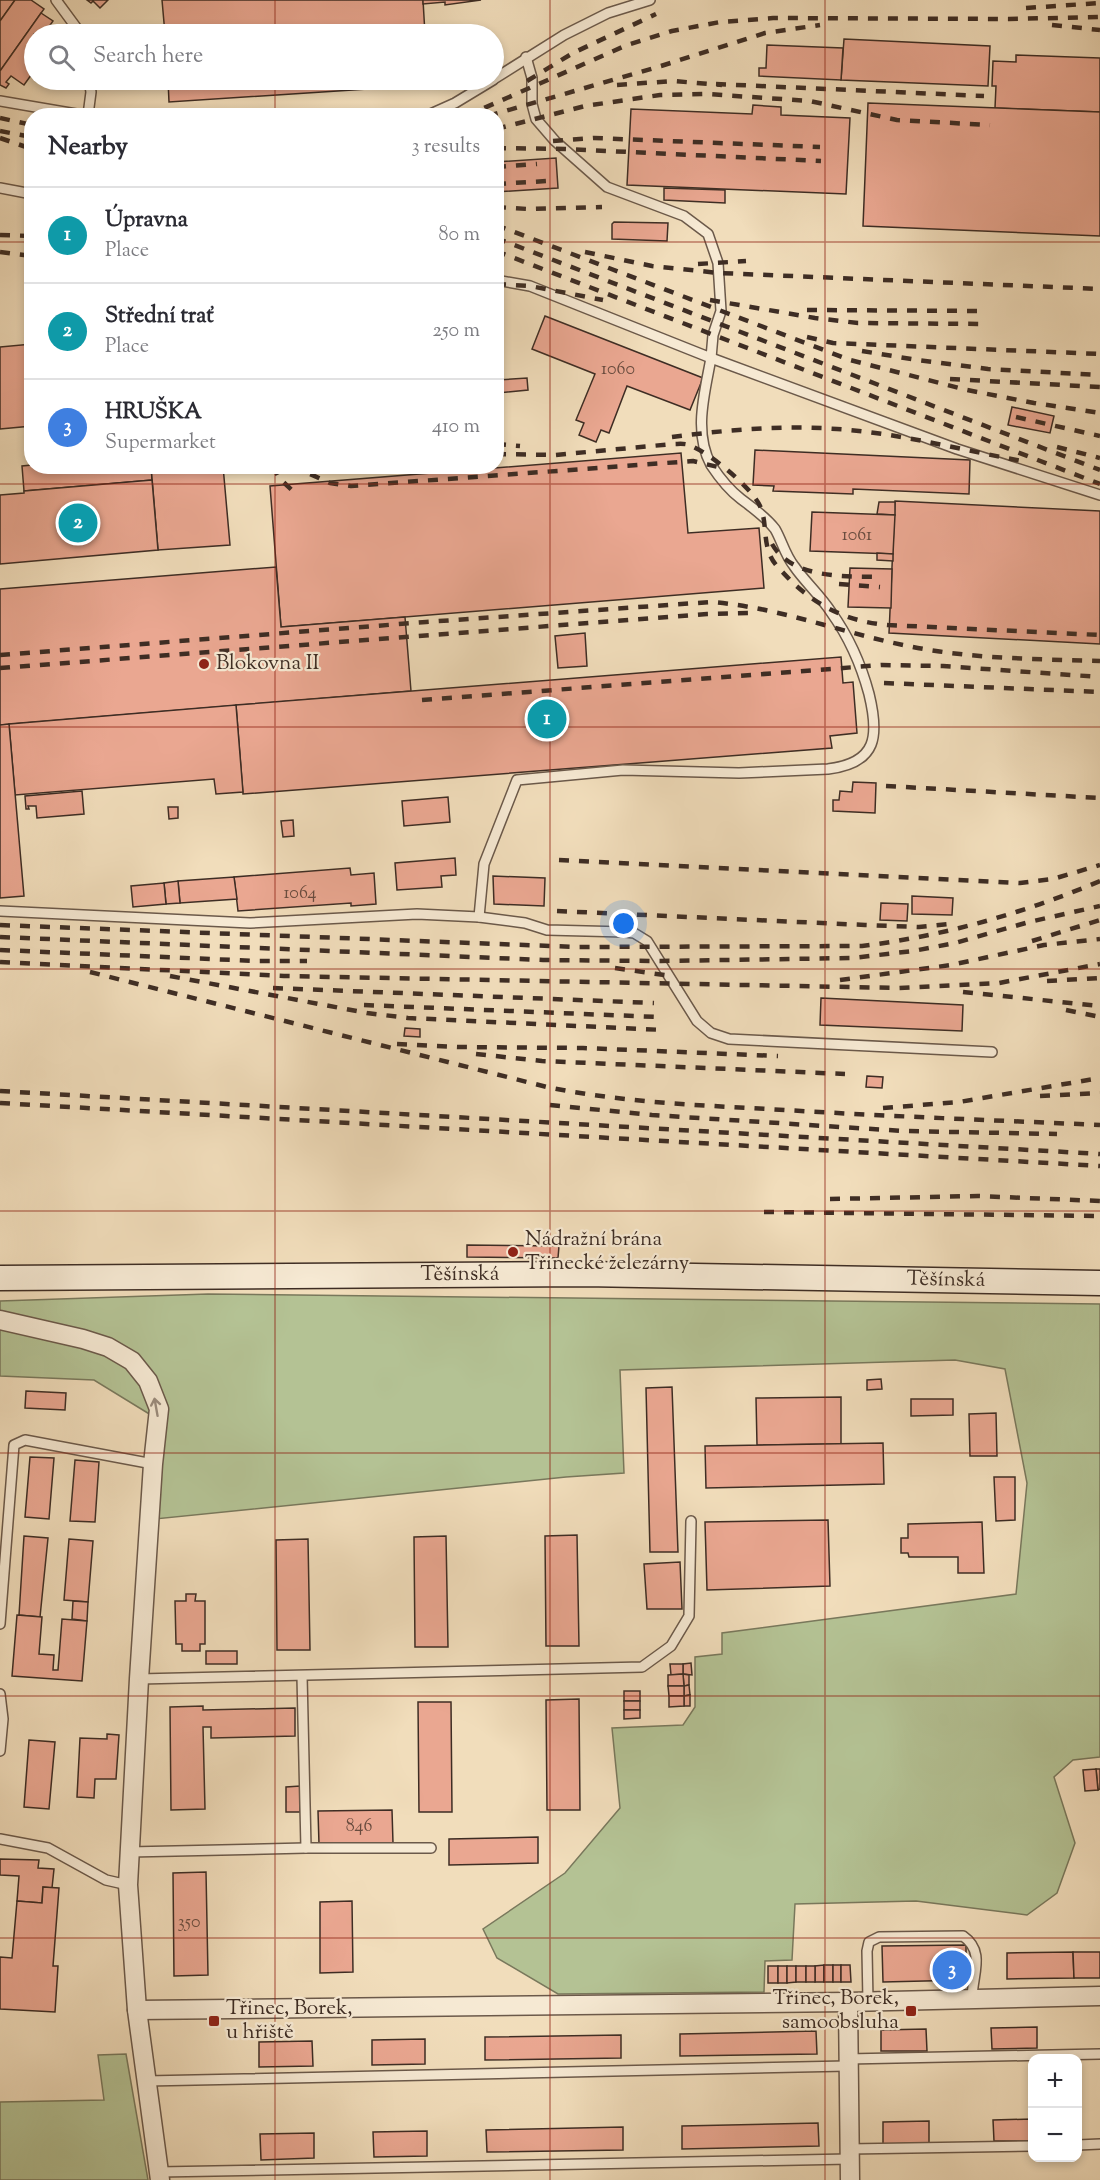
<!DOCTYPE html>
<html lang="en">
<head>
<meta charset="utf-8">
<style>
	body { margin:0; font-family:"Sorts Mill Goudy",serif; background:#f7f7f7; color:#2b2b33 }
	.controls { position:absolute; right:18px; bottom:18px; display:grid; overflow:hidden; border-radius:12px; box-shadow:0 3px 9px #0003 }
	.controls button { width:54px; height:54px; display:grid; place-items:center; padding:0; border:0; border-bottom:2px solid #e1e1e2; background:#fff; color:#2b2b33; font:30px sans-serif }
	.you { position:absolute; left:624px; top:924px; width:21px; height:21px; margin:-15px; border:4px solid #fff; border-radius:50%; background:#1a73e8; box-shadow:0 0 0 9px #1a73e833 }
	.badge { display:grid; place-items:center; width:39px; height:39px; border-radius:50%; background:#8f2418; color:#fff; font-size:20px; font-weight:700 }
	.pin { position:absolute; translate:-50% -50%; border:3px solid #fff; box-shadow:0 2px 6px #0006 }
	.list { margin:0; padding:0; list-style:none }
	h2 { display:flex; justify-content:space-between; align-items:center; height:78px; margin:0; padding:0 24px; font-size:26px }
	h2 small { font-size:20px; font-weight:400; color:#7c7c81 }
	.list li { display:grid; grid-template-columns:39px 1fr auto; gap:18px; align-items:center; box-sizing:border-box; height:96px; padding:0 24px; border-top:2px solid #e1e1e2 }
	.list b { display:block; font-size:22px; white-space:nowrap }
	.list p { margin:0; font-size:20px; white-space:nowrap; color:#7c7c81 }
	.list em { font-size:20px; font-style:normal; color:#7c7c81 }
	.icon { flex:none; width:33px; height:33px; fill:none; stroke:currentColor; stroke-width:2; stroke-linecap:round; stroke-linejoin:round }
	.map { position:relative; flex:none; width:1100px; height:2180px; overflow:hidden }
	.search { position:absolute; background:#fff; box-shadow:0 3px 9px #0003; left:24px; top:24px; width:480px; height:66px; display:flex; align-items:center; gap:15px; box-sizing:border-box; padding:0 21px; border-radius:33px; color:#7c7c81; font-size:22px }
	.panel { position:absolute; background:#fff; box-shadow:0 3px 9px #0003; left:24px; top:108px; width:480px; height:366px; border-radius:24px }
	.map>svg:first-child { display:block }
</style>
</head>
<body>
<div class="map">
<svg width="1100" height="2180" viewBox="0 0 1100 2180">
	<rect width="100%" height="100%" fill="#f1ddbb"/>
	<filter id="stains"><feTurbulence type="fractalNoise" baseFrequency=".00333" numOctaves="4"/><feColorMatrix values="0 0 0 0 .2 0 0 0 0 .09 0 0 0 0 .02 0 0 0 .5 -.17"/></filter>
	<radialGradient id="worn" r=".72"><stop offset=".6" stop-color="#630" stop-opacity="0"/><stop offset="1" stop-color="#630" stop-opacity=".3"/></radialGradient>
	<!-- green -->
	<g fill="#b4c294" stroke="#79785c" stroke-width="1.5">
		<polygon points="208,1294 1100,1304 1100,1757 1073,1760 1054,1777 1075,1843 1057,1893 1027,1915 916,1901 795,1904 792,1960 765,1961 764,1992 558,1994 497,1958 483,1929 565,1873 620,1808 612,1728 683,1725 695,1707 695,1657 722,1654 722,1633 1016,1594 1027,1483 1005,1369 955,1360 620,1370 624,1473 566,1477 155,1519 164,1423 94,1380 0,1376 0,1301"/>
		<polygon points="126,2054 148,2180 0,2180 0,2102 104,2100 98,2055"/>
	</g>
	<!-- building -->
	<g fill="#eaa791" stroke="#3e2d24" stroke-width="1.5">
		<polygon points="0,0 15,0 0,21"/>
		<polygon points="15,0 31,0 44,9 0,71 0,21"/>
		<polygon points="87,0 108,0 100,8 93,1 91,3"/>
		<polygon points="162,0 423,0 425,34 165,34"/>
		<polygon points="423,0 481,0 445,5 445,2 423,4"/>
		<polygon points="41,13 53,21 44,34 34,34 34,47 26,60 34,67 34,71 24,85 11,76 6,82 9,84 6,88 0,85 0,71"/>
		<polygon points="844,39 990,46 988,86 841,80"/>
		<polygon points="767,45 843,48 841,80 759,76 759,68 766,68"/>
		<polygon points="1016,55 1100,58 1100,112 995,108 996,86 992,86 993,61 1016,62"/>
		<polygon points="168,80 428,80 428,85 169,102"/>
		<polygon points="868,103 1100,112 1100,236 863,226"/>
		<polygon points="753,105 781,107 781,115 850,118 846,194 627,185 631,109 752,114"/>
		<polygon points="556,158 558,188 496,192 496,162"/>
		<polygon points="664,188 725,190 725,203 664,200"/>
		<polygon points="614,222 668,223 667,241 612,239 612,224"/>
		<polygon points="545,316 703,378 690,410 627,386 609,433 601,430 596,442 579,435 584,423 576,420 595,374 532,349"/>
		<polygon points="32,344 32,426 0,429 0,347"/>
		<polygon points="527,378 528,390 498,393 497,380"/>
		<polygon points="1012,407 1054,416 1050,433 1008,425"/>
		<polygon points="755,450 970,460 969,494 853,489 853,494 773,491 774,486 753,485"/>
		<polygon points="681,453 688,533 759,528 764,588 281,627 270,486"/>
		<polygon points="32,465 151,466 152,480 24,491 22,466"/>
		<polygon points="151,466 223,466 230,545 158,550"/>
		<polygon points="152,480 158,550 0,564 0,495 24,493 24,491"/>
		<polygon points="895,501 1100,511 1100,644 889,633"/>
		<polygon points="879,502 895,502 895,515 877,514"/>
		<polygon points="812,512 895,515 893,554 810,551"/>
		<polygon points="877,553 893,554 893,561 877,560"/>
		<polygon points="276,567 281,627 405,617 411,691 0,725 0,589"/>
		<polygon points="850,568 892,569 891,608 848,607"/>
		<polygon points="585,633 587,666 558,668 555,636"/>
		<polygon points="841,657 843,683 853,682 857,733 830,736 832,748 243,794 236,705"/>
		<polygon points="236,705 243,792 216,794 214,779 15,795 9,724"/>
		<polygon points="9,724 24,896 0,898 0,725"/>
		<polygon points="853,782 876,783 875,813 833,811 833,800 839,800 840,791 852,792"/>
		<polygon points="82,791 84,814 37,818 36,806 28,806 29,809 26,809 25,796"/>
		<polygon points="448,797 450,822 404,826 402,801"/>
		<polygon points="168,807 178,807 178,818 169,819"/>
		<polygon points="293,820 294,836 283,837 281,821"/>
		<polygon points="455,858 456,875 441,876 442,887 397,890 395,863"/>
		<polygon points="350,868 351,875 374,873 376,904 351,906 351,903 238,911 234,877"/>
		<polygon points="493,876 545,878 544,906 494,904"/>
		<polygon points="234,877 237,899 180,903 178,881"/>
		<polygon points="178,881 180,903 166,904 164,883"/>
		<polygon points="164,883 166,904 133,907 131,886"/>
		<polygon points="912,896 953,898 952,915 912,914"/>
		<polygon points="881,903 908,904 907,921 880,920"/>
		<polygon points="821,998 963,1005 962,1031 820,1025"/>
		<polygon points="405,1028 420,1029 420,1037 404,1036"/>
		<polygon points="867,1076 883,1077 882,1088 866,1087"/>
		<polygon points="467,1245 559,1246 558,1258 467,1257"/>
		<polygon points="881,1379 882,1389 867,1390 867,1380"/>
		<polygon points="672,1387 678,1552 650,1552 646,1388"/>
		<polygon points="26,1391 66,1393 65,1410 25,1408"/>
		<polygon points="841,1397 841,1444 757,1445 756,1398"/>
		<polygon points="911,1399 953,1399 953,1415 911,1416"/>
		<polygon points="996,1413 997,1456 970,1456 969,1414"/>
		<polygon points="883,1443 884,1484 706,1488 705,1446"/>
		<polygon points="30,1457 54,1458 49,1519 25,1517"/>
		<polygon points="75,1460 99,1462 95,1522 70,1521"/>
		<polygon points="994,1477 1015,1477 1015,1520 996,1521"/>
		<polygon points="828,1520 830,1586 707,1590 705,1522"/>
		<polygon points="982,1522 984,1573 958,1573 958,1557 909,1557 908,1553 901,1553 901,1538 908,1538 908,1524"/>
		<polygon points="577,1535 579,1646 546,1646 545,1536"/>
		<polygon points="24,1536 48,1538 40,1617 19,1615"/>
		<polygon points="446,1536 448,1647 415,1647 414,1537"/>
		<polygon points="69,1539 93,1541 88,1602 64,1600"/>
		<polygon points="308,1539 310,1650 277,1650 276,1540"/>
		<polygon points="680,1562 682,1609 647,1609 644,1564"/>
		<polygon points="186,1594 196,1594 195,1601 205,1601 205,1644 200,1644 200,1651 182,1651 182,1644 176,1644 175,1601 186,1601"/>
		<polygon points="73,1601 88,1602 87,1621 72,1619"/>
		<polygon points="17,1615 42,1617 39,1654 54,1655 53,1670 58,1670 62,1619 87,1621 82,1681 12,1676"/>
		<rect x="206" y="1651" width="31" height="13"/>
		<polygon points="691,1663 692,1675 683,1674 683,1664"/>
		<polygon points="670,1664 683,1664 683,1674 671,1675"/>
		<polygon points="683,1674 689,1675 689,1685 684,1686"/>
		<polygon points="683,1674 684,1686 668,1686 668,1675"/>
		<polygon points="689,1685 690,1695 684,1696 684,1686"/>
		<polygon points="668,1686 684,1686 684,1696 669,1696"/>
		<rect x="624" y="1691" width="16" height="10"/>
		<polygon points="690,1695 690,1706 684,1706 684,1696"/>
		<polygon points="669,1696 684,1696 684,1706 669,1707"/>
		<polygon points="579,1699 580,1810 547,1810 546,1700"/>
		<rect x="624" y="1701" width="16" height="9"/>
		<polygon points="418,1702 451,1702 452,1812 419,1812"/>
		<polygon points="203,1706 203,1710 295,1708 295,1736 211,1738 211,1727 203,1727 205,1809 171,1810 170,1707"/>
		<polygon points="624,1710 640,1710 640,1718 624,1719"/>
		<polygon points="107,1734 119,1735 116,1779 95,1779 94,1798 77,1797 80,1738 107,1739"/>
		<polygon points="29,1740 55,1742 49,1809 24,1807"/>
		<polygon points="1096,1769 1100,1769 1100,1789 1098,1790"/>
		<polygon points="1096,1769 1098,1790 1085,1791 1083,1770"/>
		<polygon points="300,1786 300,1812 286,1812 286,1787"/>
		<polygon points="392,1810 393,1843 319,1844 318,1811"/>
		<polygon points="538,1837 538,1863 449,1865 449,1839"/>
		<polygon points="0,1859 39,1860 38,1868 54,1869 52,1888 43,1887 42,1903 17,1901 19,1876 0,1875"/>
		<polygon points="206,1872 208,1975 174,1976 173,1873"/>
		<polygon points="43,1887 59,1888 53,1966 58,1966 55,2012 0,2009 0,1957 12,1958 17,1901 42,1903"/>
		<polygon points="352,1901 353,1972 320,1973 320,1902"/>
		<polygon points="966,1945 966,1980 883,1982 882,1946"/>
		<polygon points="1073,1952 1074,1978 1007,1979 1007,1953"/>
		<polygon points="1073,1952 1100,1952 1100,1978 1074,1978"/>
		<polygon points="824,1965 824,1982 815,1982 815,1966"/>
		<rect x="824" y="1965" width="9" height="17"/>
		<rect x="833" y="1965" width="8" height="17"/>
		<polygon points="841,1965 850,1965 851,1982 841,1982"/>
		<rect x="768" y="1966" width="10" height="17"/>
		<rect x="778" y="1966" width="9" height="17"/>
		<polygon points="787,1966 796,1966 796,1982 787,1983"/>
		<rect x="796" y="1966" width="10" height="16"/>
		<rect x="806" y="1966" width="9" height="16"/>
		<polygon points="1037,2027 1037,2048 992,2049 991,2028"/>
		<polygon points="926,2029 927,2051 881,2051 881,2030"/>
		<polygon points="816,2031 817,2054 680,2056 680,2034"/>
		<polygon points="621,2035 621,2058 485,2060 485,2037"/>
		<polygon points="425,2039 425,2064 372,2065 372,2040"/>
		<polygon points="312,2041 313,2066 259,2067 259,2042"/>
		<polygon points="1032,2119 1032,2141 994,2141 993,2120"/>
		<polygon points="929,2121 929,2143 883,2144 883,2122"/>
		<polygon points="818,2123 819,2146 682,2149 682,2126"/>
		<polygon points="623,2127 623,2150 487,2152 486,2130"/>
		<polygon points="427,2131 427,2156 374,2157 373,2132"/>
		<polygon points="314,2133 314,2158 261,2160 260,2134"/>
	</g>
	<g fill="none" stroke-linecap="round" stroke-linejoin="round">
		<defs>
			<g id="service">
				<polyline points="56,0 81,34"/>
				<polyline points="494,79 564,35 608,13 650,0"/>
				<polyline points="0,101 88,116"/>
				<polyline points="88,115 91,92 89,80"/>
				<polyline points="426,116 455,103 493,80"/>
				<polyline points="0,188 32,194"/>
				<polyline points="496,280 530,286 711,358 713,335 721,311 718,263 708,234 684,216 607,187 555,141 536,119 532,104 532,78 526,57"/>
				<polyline points="0,911 250,923 417,914 479,917 525,923 547,930 625,932 634,933 647,941 697,1021 711,1033 729,1039 992,1052"/>
				<path d="M479 917 484 864 517 780 623 770 739 773 828 769C878 763 879 735 869 694 861 664 849 637 831 612 820 595 805 582 794 566 785 555 782 541 775 529 766 517 753 508 741 499 729 490 719 477 711 465 693 432 705 392 711 358L957 449 1100 495"/>
				<polyline points="0,1624 14,1445 25,1440 153,1464"/>
				<polyline points="302,1676 306,1848"/>
				<polyline points="139,1679 642,1667 671,1646 689,1616 691,1521"/>
				<polyline points="0,1694 3,1719 0,1751"/>
				<polyline points="0,1839 48,1848 106,1880 128,1885"/>
				<polyline points="129,1852 306,1848 431,1848"/>
				<path d="M868 2001 867 1951 869 1942 879 1937 963 1936C986 1952 972 1975 972 1999"/>
				<polyline points="847,2059 1100,2054"/>
				<polyline points="146,2081 847,2066"/>
				<polyline points="1078,2145 1100,2144"/>
				<polyline points="849,2149 1032,2146"/>
				<polyline points="159,2172 849,2159"/>
			</g>
			<g id="minor">
				<polyline points="0,1320 83,1339 108,1347 132,1361 148,1381 159,1409 153,1464 139,1679 128,1885 137,2010 160,2180"/>
				<polyline points="848,2002 850,2180"/>
				<polyline points="137,2010 848,2002 1100,1996"/>
			</g>
			<g id="secondary">
				<path id="s1" d="M0 1278 585 1274 1100 1283"/>
			</g>
		</defs>
		<!-- service casing -->
		<use href="#service" stroke="#6b594a" stroke-width="12"/>
		<!-- minor casing -->
		<use href="#minor" stroke="#6b594a" stroke-width="21"/>
		<!-- secondary casing -->
		<use href="#secondary" stroke="#3e2d24" stroke-width="27"/>
		<!-- service -->
		<use href="#service" stroke="#f6e9d3" stroke-width="9"/>
		<!-- minor -->
		<use href="#minor" stroke="#f6e9d3" stroke-width="18"/>
		<!-- secondary -->
		<use href="#secondary" stroke="#f6e9d3" stroke-width="24"/>
		<!-- rail -->
		<g stroke="#3e2d24" stroke-width="4.5" stroke-dasharray="10 10" stroke-linecap="butt">
			<polyline points="1026,8 1100,3"/>
			<polyline points="1052,25 1100,30"/>
			<polyline points="527,81 573,53 656,14"/>
			<polyline points="716,84 984,96"/>
			<polyline points="617,85 673,81 722,85"/>
			<polyline points="466,116 627,45 672,31 720,22 773,18 1009,19 1100,17"/>
			<polyline points="488,116 661,66 765,33 820,25"/>
			<polyline points="0,118 32,125"/>
			<polyline points="496,129 585,106 660,95 707,94 810,101 897,120 990,125"/>
			<polyline points="0,131 32,137"/>
			<polyline points="0,138 32,149"/>
			<polyline points="553,141 594,138 820,147"/>
			<polyline points="496,148 565,149 821,161"/>
			<polyline points="496,167 537,164"/>
			<polyline points="496,184 547,181"/>
			<polyline points="496,207 528,209 602,207"/>
			<polyline points="27,208 32,209"/>
			<polyline points="496,225 850,360 967,390 1034,403 1100,413"/>
			<polyline points="0,235 32,236"/>
			<polyline points="496,238 1100,470"/>
			<polyline points="496,251 1100,484"/>
			<polyline points="0,252 32,256"/>
			<polyline points="585,252 652,266 719,273 1100,289"/>
			<polyline points="698,264 746,261"/>
			<polyline points="496,284 530,286 603,300"/>
			<polyline points="710,300 815,318 858,323 986,324"/>
			<polyline points="807,310 985,311"/>
			<polyline points="807,337 833,343 1100,354"/>
			<polyline points="862,351 917,360 988,369 1100,375"/>
			<polyline points="950,379 1100,387"/>
			<polyline points="1016,417 1100,436"/>
			<path d="M672 437C726 430 782 425 837 429 899 433 961 450 1022 461"/>
			<polyline points="496,444 520,446"/>
			<polyline points="1057,447 1100,458"/>
			<path d="M496 454 555 455 673 444C680 444 686 443 691 446 710 453 752 488 760 506 767 521 763 539 770 555 774 565 783 572 790 580 818 607 849 622 888 625L1100 635"/>
			<polyline points="273,466 279,478 294,492"/>
			<polyline points="292,466 330,483 351,486 693,461 718,467"/>
			<path d="M772 544C792 579 844 576 879 577"/>
			<polyline points="839,584 880,587"/>
			<path d="M0 655 426 622 711 602C778 607 842 633 908 646 971 659 1036 659 1100 661"/>
			<polyline points="0,668 707,614 749,613"/>
			<polyline points="884,683 1100,692"/>
			<polyline points="422,700 882,665 943,666 1100,677"/>
			<polyline points="886,786 1100,798"/>
			<polyline points="559,860 1020,883 1053,879 1100,865"/>
			<polyline points="557,911 865,925 919,927 950,924"/>
			<path d="M0 925 576 947 862 946C944 936 1024 913 1100 881"/>
			<polyline points="0,937 543,960 661,961 852,958 913,951 955,943 1029,922 1100,906"/>
			<polyline points="1032,941 1100,920"/>
			<polyline points="0,950 257,961 307,961"/>
			<polyline points="0,962 284,976 899,988 999,983 1100,964"/>
			<polyline points="615,968 671,976"/>
			<path d="M90 972 547 1087C620 1102 694 1105 768 1109 879 1116 989 1120 1100 1125"/>
			<polyline points="170,976 367,1013 408,1018 664,1030"/>
			<polyline points="840,980 951,965 1044,945 1100,939"/>
			<polyline points="1047,981 1100,978"/>
			<polyline points="273,988 654,1003"/>
			<polyline points="963,992 1100,1006"/>
			<polyline points="364,1005 658,1017"/>
			<polyline points="1066,1010 1100,1017"/>
			<polyline points="397,1044 458,1047 583,1048 778,1056"/>
			<polyline points="476,1054 542,1061 845,1074"/>
			<polyline points="0,1091 1100,1154"/>
			<polyline points="1040,1096 1100,1093"/>
			<polyline points="0,1103 1100,1166"/>
			<polyline points="550,1105 652,1115 903,1131 1057,1134"/>
			<polyline points="883,1108 959,1102 1100,1078"/>
			<polyline points="830,1199 978,1196 1100,1201"/>
			<polyline points="764,1212 1100,1216"/>
		</g>
	</g>
	<!-- one-way arrows -->
	<defs><path id="oneway-shaft" d="M-6 0H5M1.5-3L5.5 0L1.5 3" fill="none" stroke-width="1.6" stroke-linecap="round" stroke-linejoin="round" transform="scale(1.5)"/></defs>
	<use stroke="#9a8b7c" href="#oneway-shaft" transform="translate(156 1407) rotate(-100)"/>
	<!-- grid -->
	<path fill="none" stroke="#8f2418" stroke-width="1.5" stroke-opacity="0.55" d="M275 0V34M550 0V2180M825 0V2180M275 80V116M0 242H32M496 242H1100M275 466V2180M0 484H1100M0 727H1100M0 969H1100M0 1211H1100M0 1453H1100M0 1696H1100M0 1938H1100"/>
	<!-- markers -->
	<g fill="#8f2418" stroke="#f6e9d3" stroke-width="2">
		<circle cx="204" cy="664" r="6"/>
		<circle cx="513" cy="1252" r="6"/>
		<rect x="905" y="2005" width="12" height="12" rx="3"/>
		<rect x="208" y="2015" width="12" height="12" rx="3"/>
	</g>
	<g text-anchor="middle" dominant-baseline="central" stroke-width="4.5" stroke-linejoin="round" paint-order="stroke">
		<!-- number labels -->
		<g font-size="18" fill="#694c3f">
			<text x="618" y="370">1060</text>
			<text x="857" y="536">1061</text>
			<text x="300" y="894">1064</text>
			<text x="359" y="1827">846</text>
			<text x="189" y="1923">350</text>
		</g>
		<!-- poi labels -->
		<g font-size="21" fill="#3e2d24" stroke="#f6e9d3" text-anchor="start">
			<text x="216" y="664">Blokovna II</text>
			<text x="525" y="1240">Nádražní brána<tspan x="525" dy="24">Třinecké železárny</tspan></text>
			<text x="899" y="1999" text-anchor="end">Třinec, Borek,<tspan x="899" dy="24">samoobsluha</tspan></text>
			<text x="226" y="2009">Třinec, Borek,<tspan x="226" dy="24">u hřiště</tspan></text>
		</g>
		<!-- street labels -->
		<g font-size="21" fill="#3e2d24" stroke="#f6e9d3">
			<text stroke="none"><textPath href="#s1" startOffset="460">Těšínská</textPath></text>
			<text stroke="none"><textPath href="#s1" startOffset="946">Těšínská</textPath></text>
		</g>
	</g>
	<rect width="100%" height="100%" filter="url(#stains)"/>
	<rect width="100%" height="100%" fill="url(#worn)"/>
</svg>
<div class="controls">
<button>+</button>
<button>−</button>
</div>
<div class="you"></div>
<div class="pin badge" style="left:547px;top:719px;background:#0f9aa8">1</div>
<div class="pin badge" style="left:78px;top:523px;background:#0f9aa8">2</div>
<div class="pin badge" style="left:952px;top:1970px;background:#3f7fe0">3</div>
<div class="search"><svg class="icon" aria-label="search" viewBox="0 0 24 24"><circle cx="10" cy="10" r="6"/><path d="M15 15l6 6"/></svg>Search here</div>
<section class="panel">
<h2>Nearby<small>3 results</small></h2>
<ul class="list">
<li><span class="badge" style="background:#0f9aa8">1</span><div><b>Úpravna</b><p>Place</p></div><em>80 m</em></li>
<li><span class="badge" style="background:#0f9aa8">2</span><div><b>Střední trať</b><p>Place</p></div><em>250 m</em></li>
<li><span class="badge" style="background:#3f7fe0">3</span><div><b>HRUŠKA</b><p>Supermarket</p></div><em>410 m</em></li>
</ul>
</section>
</div>
</body>
</html>
